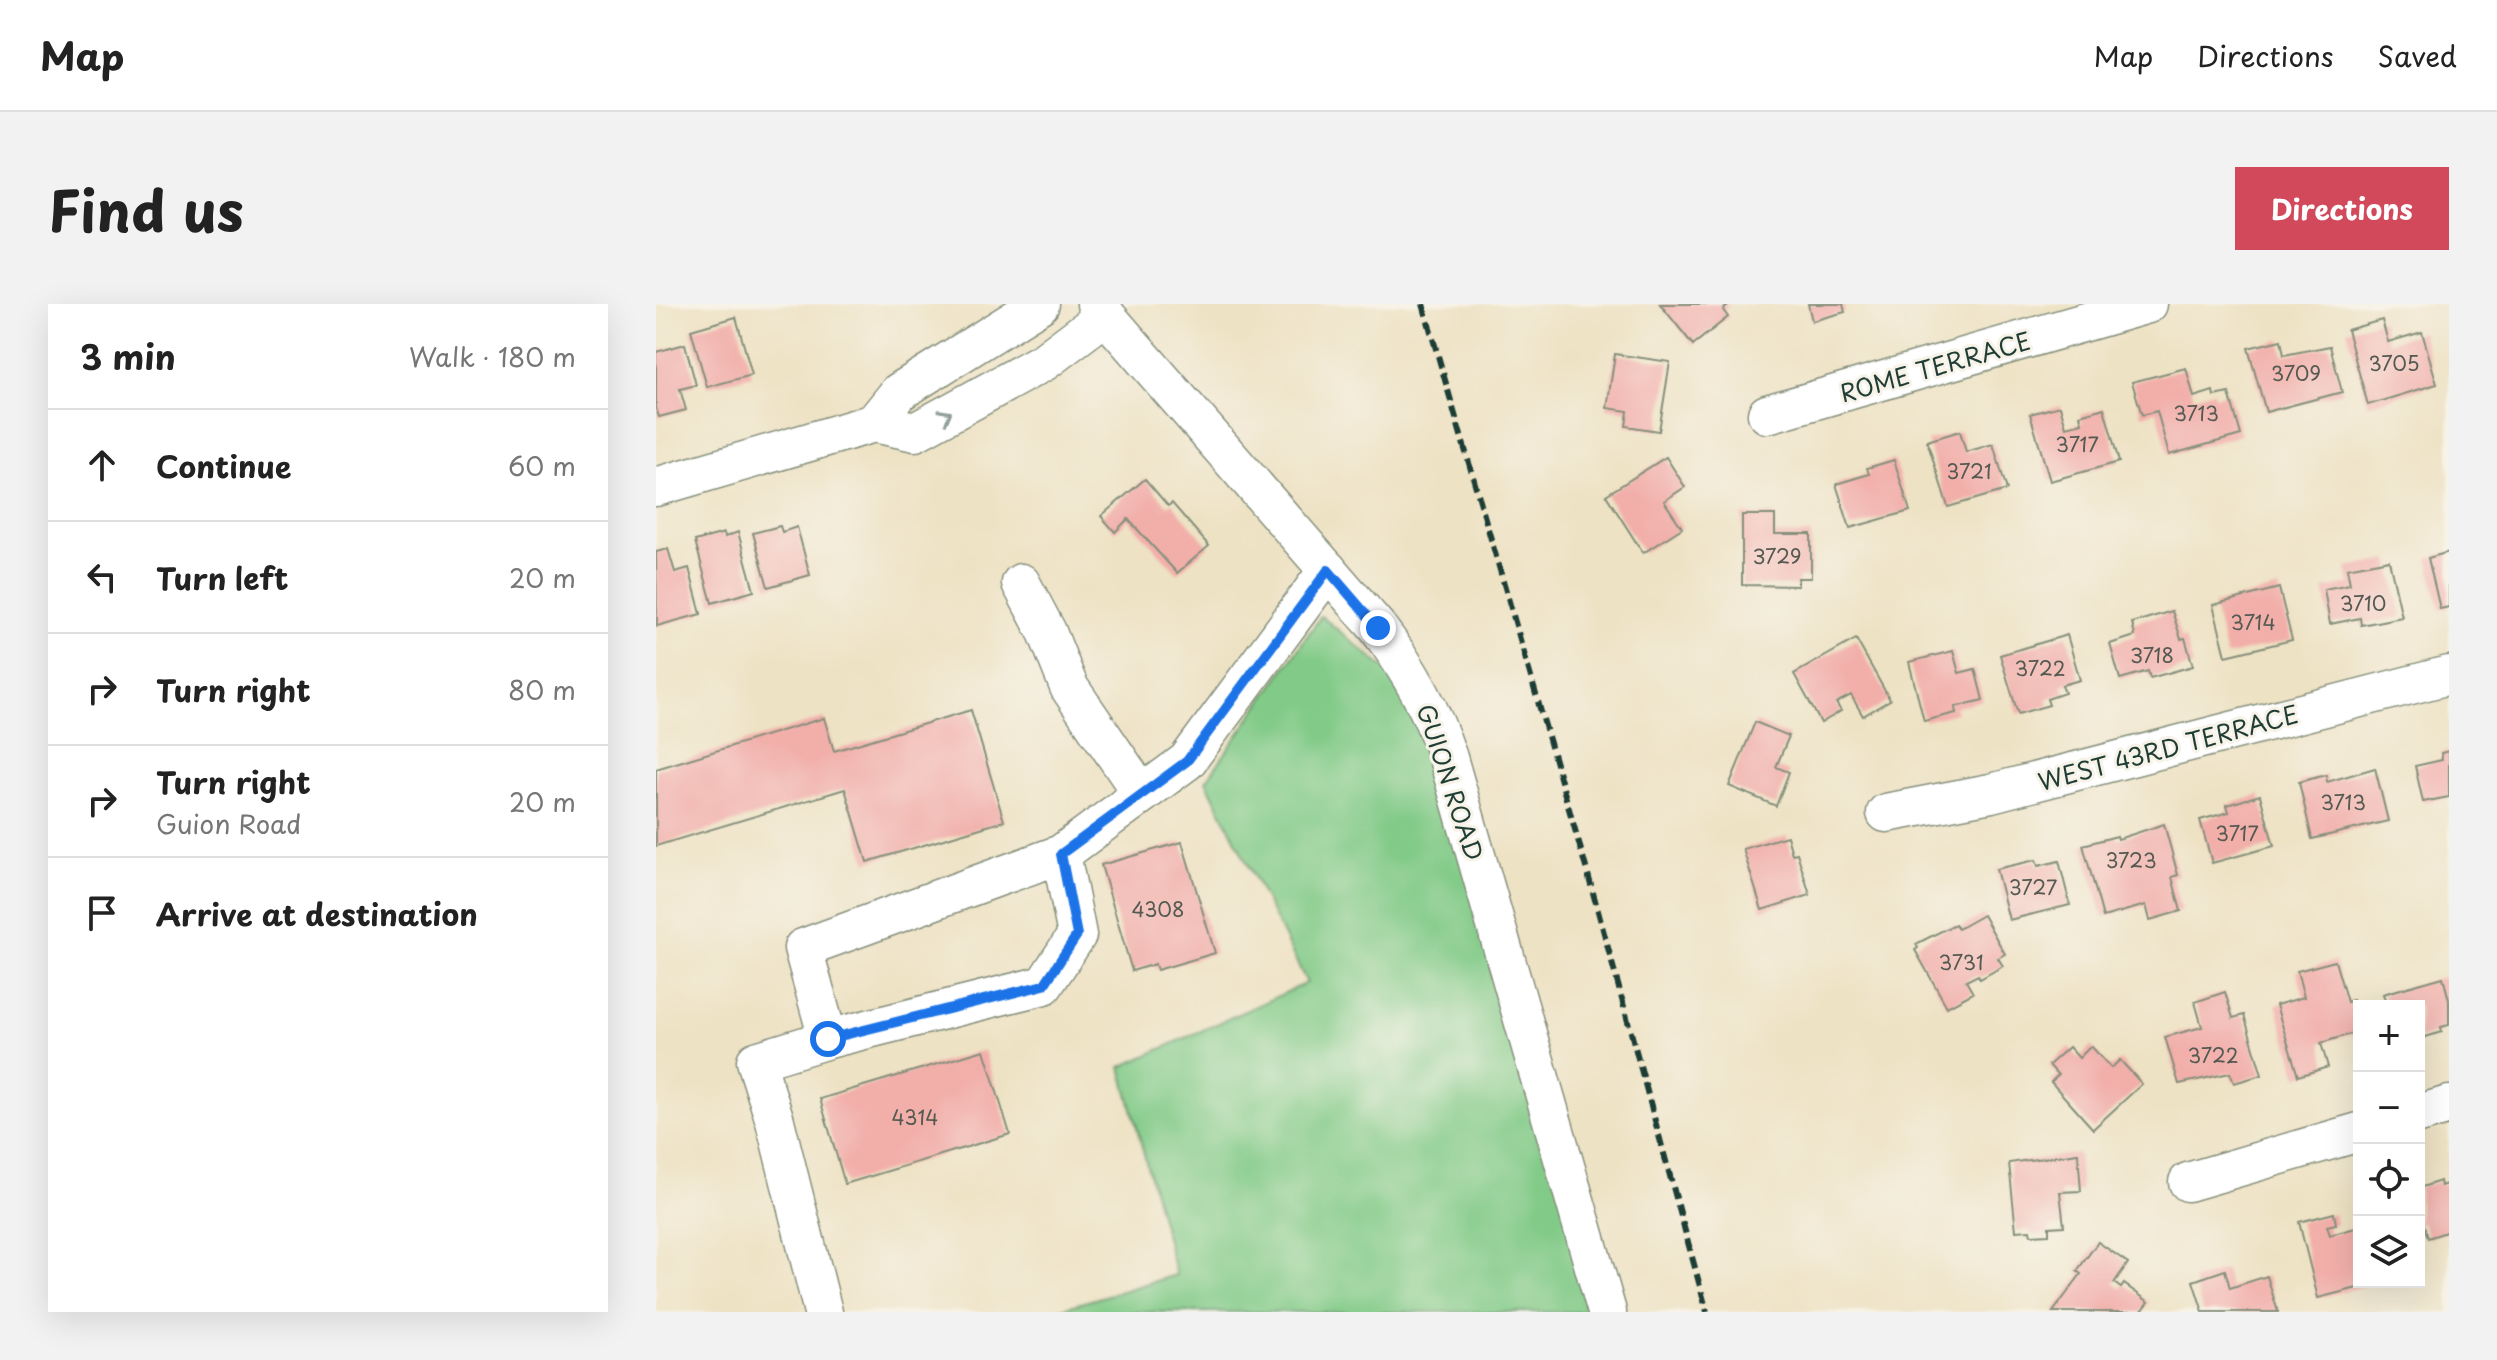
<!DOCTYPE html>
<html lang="en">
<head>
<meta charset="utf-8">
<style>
	body { margin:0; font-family:"Playpen Sans",sans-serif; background:#f2f2f2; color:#222 }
	.controls { position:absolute; right:24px; bottom:24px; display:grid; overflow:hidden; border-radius:0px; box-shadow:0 8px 32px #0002 }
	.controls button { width:72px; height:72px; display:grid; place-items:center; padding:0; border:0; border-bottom:2px solid #e0e0e0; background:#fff; color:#222; font:40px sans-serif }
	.stop { position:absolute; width:24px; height:24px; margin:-18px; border:6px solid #1a73e8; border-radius:50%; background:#fff }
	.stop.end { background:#1a73e8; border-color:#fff; box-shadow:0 2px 8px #0008 }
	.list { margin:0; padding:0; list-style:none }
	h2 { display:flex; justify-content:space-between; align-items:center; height:104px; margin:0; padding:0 32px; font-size:34px }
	h2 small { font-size:26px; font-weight:400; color:#767676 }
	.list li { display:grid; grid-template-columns:52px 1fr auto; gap:24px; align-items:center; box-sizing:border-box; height:112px; padding:0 32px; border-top:2px solid #e0e0e0 }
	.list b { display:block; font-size:30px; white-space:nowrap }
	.list p { margin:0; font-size:26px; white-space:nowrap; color:#767676 }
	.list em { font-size:26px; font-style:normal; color:#767676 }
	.icon { flex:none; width:44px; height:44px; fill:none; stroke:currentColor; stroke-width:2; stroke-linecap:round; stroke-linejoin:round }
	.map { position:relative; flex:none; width:1793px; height:1008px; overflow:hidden; border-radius:0px }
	header { display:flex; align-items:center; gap:48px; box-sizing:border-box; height:112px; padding:0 40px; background:#fff; border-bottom:2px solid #e0e0e0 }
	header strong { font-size:38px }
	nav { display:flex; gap:44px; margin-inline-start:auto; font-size:28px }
	.intro { display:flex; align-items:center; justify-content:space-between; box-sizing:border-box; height:192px; padding:0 48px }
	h1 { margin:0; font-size:56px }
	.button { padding:20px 36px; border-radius:0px; background:#d1495b; color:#fff; font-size:28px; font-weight:700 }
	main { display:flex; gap:48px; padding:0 48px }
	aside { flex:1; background:#fff; border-radius:0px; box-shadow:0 8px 32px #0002 }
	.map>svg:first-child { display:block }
</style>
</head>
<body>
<header>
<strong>Map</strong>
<nav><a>Map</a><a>Directions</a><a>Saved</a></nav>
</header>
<div class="intro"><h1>Find us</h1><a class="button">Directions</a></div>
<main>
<aside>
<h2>3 min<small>Walk · 180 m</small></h2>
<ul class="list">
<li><svg class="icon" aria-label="ahead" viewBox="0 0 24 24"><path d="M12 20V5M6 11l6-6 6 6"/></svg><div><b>Continue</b></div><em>60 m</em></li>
<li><svg class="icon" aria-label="left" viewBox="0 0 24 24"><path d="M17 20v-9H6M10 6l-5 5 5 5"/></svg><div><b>Turn left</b></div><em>20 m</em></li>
<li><svg class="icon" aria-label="right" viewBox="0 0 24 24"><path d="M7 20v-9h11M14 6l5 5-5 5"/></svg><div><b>Turn right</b></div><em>80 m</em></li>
<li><svg class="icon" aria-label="right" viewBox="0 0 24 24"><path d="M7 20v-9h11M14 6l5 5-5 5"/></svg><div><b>Turn right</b><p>Guion Road</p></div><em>20 m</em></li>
<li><svg class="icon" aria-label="arrive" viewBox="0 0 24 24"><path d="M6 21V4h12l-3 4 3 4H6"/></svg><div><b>Arrive at destination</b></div></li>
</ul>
</aside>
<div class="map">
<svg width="1793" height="1008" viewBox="0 0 1793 1008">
	<rect width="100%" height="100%" fill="#f7f3e8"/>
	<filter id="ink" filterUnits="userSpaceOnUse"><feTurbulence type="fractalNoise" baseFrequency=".0125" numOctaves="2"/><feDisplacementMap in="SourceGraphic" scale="16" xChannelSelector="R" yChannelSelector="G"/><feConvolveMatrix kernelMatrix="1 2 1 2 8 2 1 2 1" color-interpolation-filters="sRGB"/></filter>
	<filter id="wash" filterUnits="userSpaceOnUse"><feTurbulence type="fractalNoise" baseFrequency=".006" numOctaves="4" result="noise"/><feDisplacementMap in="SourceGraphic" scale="32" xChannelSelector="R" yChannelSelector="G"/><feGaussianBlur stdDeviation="1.8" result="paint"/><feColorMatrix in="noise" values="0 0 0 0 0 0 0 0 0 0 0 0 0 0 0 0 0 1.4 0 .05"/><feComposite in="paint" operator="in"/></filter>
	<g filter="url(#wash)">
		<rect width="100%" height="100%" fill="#eee2c4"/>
		<!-- green -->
		<polygon fill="#81ca87" stroke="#50845e" stroke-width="2" points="665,312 771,399 951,1008 394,1008 520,971 465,763 651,679 550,477"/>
		<g id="blocks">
			<!-- building -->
			<g fill="#f2afaa">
				<polygon points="1004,0 1074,0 1067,6 1072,13 1037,41"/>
				<polygon points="1152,0 1187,0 1189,8 1156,17"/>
				<polygon points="80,13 96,71 51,83 35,26"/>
				<polygon points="1726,16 1732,38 1766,28 1781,80 1712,101 1691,26"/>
				<polygon points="1625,36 1628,51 1674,42 1686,88 1610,108 1592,44"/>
				<polygon points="29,40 40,81 24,85 30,106 3,113 0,104 0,48"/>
				<polygon points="959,50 1014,58 1003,127 970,122 972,107 951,104"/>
				<polygon points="1530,64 1538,93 1557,87 1558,92 1573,89 1585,131 1513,151 1501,107 1486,111 1476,78"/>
				<polygon points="1404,102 1410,123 1426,119 1424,111 1448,104 1463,158 1394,177 1374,110"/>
				<polygon points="1304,127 1310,148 1337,140 1351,186 1292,203 1271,137"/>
				<polygon points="1010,153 1029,183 1008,197 1026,224 987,249 950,191"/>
				<polygon points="1238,156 1254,207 1194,224 1180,180 1213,170 1211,164"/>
				<polygon points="489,175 512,202 516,199 553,242 521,269 472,215 459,228 445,212"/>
				<polygon points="1086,211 1119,211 1119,230 1155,230 1155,274 1142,274 1142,282 1086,281"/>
				<polygon points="124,222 126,228 141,223 154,271 112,283 97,229"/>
				<polygon points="82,228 98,287 56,299 39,237 68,229 69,233"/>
				<polygon points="12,245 19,268 33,264 45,310 1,322 0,248"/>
				<polygon points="1793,248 1793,303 1784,305 1772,254"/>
				<polygon points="1733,256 1746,313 1705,321 1704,314 1674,320 1668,285 1694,280 1691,264"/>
				<polygon points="1623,284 1636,336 1570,352 1557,301"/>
				<polygon points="1516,307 1525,335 1529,334 1537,362 1494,374 1492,367 1464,375 1454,340 1479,332 1476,319"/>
				<polygon points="1411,331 1424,376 1406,381 1409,389 1391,395 1393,401 1362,410 1344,351"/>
				<polygon points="1200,335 1234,396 1207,412 1195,391 1180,399 1185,407 1165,419 1138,370"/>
				<polygon points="1297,347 1303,369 1319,365 1327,396 1299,403 1300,409 1268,417 1253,358"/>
				<polygon points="315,406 348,517 211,558 189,485 0,542 0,465 168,414 178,447"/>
				<polygon points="1099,418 1133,432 1120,463 1133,468 1120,502 1073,482"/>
				<polygon points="1793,447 1793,493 1767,498 1759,462 1786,456 1785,449"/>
				<polygon points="1719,464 1732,517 1656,535 1643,478 1670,471 1671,478"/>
				<polygon points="1604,491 1618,542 1556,559 1544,516 1573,508 1571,501"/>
				<polygon points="1508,520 1522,571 1516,573 1525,607 1494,616 1490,601 1447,613 1427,541 1461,532 1462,535"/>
				<polygon points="1131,532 1136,550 1141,549 1154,591 1106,606 1087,545"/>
				<polygon points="526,538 559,649 501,666 499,660 476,667 445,561"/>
				<polygon points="1380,556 1382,562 1403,557 1414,601 1353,616 1340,565"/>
				<polygon points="1327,611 1349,650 1342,654 1347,662 1324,675 1322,671 1310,677 1317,689 1291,703 1259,646 1262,644 1260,640 1299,620 1302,625"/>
				<polygon points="1679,657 1691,698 1697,696 1702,712 1697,713 1701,728 1665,739 1672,763 1642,772 1620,701 1648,693 1641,667"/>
				<polygon points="1787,673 1793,696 1793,721 1785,723 1786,728 1763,735 1763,702 1731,702 1727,690"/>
				<polygon points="1569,688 1577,714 1588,711 1606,771 1578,779 1574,769 1523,780 1509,733 1546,723 1539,698"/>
				<polygon points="1435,742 1455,764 1464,756 1486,780 1437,825 1395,778 1402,771 1393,761 1413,743 1423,754"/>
				<polygon points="328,746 354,830 189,880 164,795"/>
				<polygon points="1422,849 1425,887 1404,888 1408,922 1393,923 1393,930 1375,931 1374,926 1360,927 1353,859"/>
				<polygon points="1784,877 1785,882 1793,879 1793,927 1772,934 1767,918 1763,919 1763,884"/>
				<polygon points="1678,909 1680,920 1671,922 1674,931 1703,923 1703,978 1721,979 1662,994 1643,918"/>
				<polygon points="1442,938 1472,959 1458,979 1465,984 1468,980 1493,998 1485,1008 1397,1008 1425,970 1421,967"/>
				<polygon points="1569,966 1574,984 1611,972 1622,1008 1547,1008 1537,977"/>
			</g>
		</g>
	</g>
	<g filter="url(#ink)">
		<use href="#blocks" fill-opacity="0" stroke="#86907c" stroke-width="2"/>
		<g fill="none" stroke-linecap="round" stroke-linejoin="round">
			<defs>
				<g id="minor">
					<path d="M440 0 722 324C753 365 776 405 792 454L951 1008"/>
					<polyline points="1111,110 1492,0"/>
					<polyline points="218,119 259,128 389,57 450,11"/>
					<polyline points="0,183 218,119 243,88 384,0"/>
					<polyline points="365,279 391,328 413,383 486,490"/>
					<polyline points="1230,509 1335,489 1793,371"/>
					<polyline points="405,550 421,631 388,681 172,735 147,644 405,550 531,457 672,266"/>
					<polyline points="1763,810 1793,801"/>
					<polyline points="1532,878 1703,828"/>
					<polyline points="167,1008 119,817 100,757 172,735"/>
				</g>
			</defs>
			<!-- minor casing -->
			<use href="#minor" stroke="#86907c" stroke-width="41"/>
			<!-- minor -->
			<use href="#minor" stroke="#fff" stroke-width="38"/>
			<!-- rail -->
			<polyline stroke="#1f3d34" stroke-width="6" stroke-dasharray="12 6" stroke-linecap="butt" points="767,0 933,574 1051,1008"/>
		</g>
		<!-- one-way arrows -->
		<defs><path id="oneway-chevron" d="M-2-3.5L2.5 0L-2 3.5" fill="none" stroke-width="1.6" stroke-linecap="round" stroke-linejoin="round" transform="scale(2)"/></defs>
		<use stroke="#8f9e9a" href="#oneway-chevron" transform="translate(290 111) rotate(-29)"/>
	</g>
	<g fill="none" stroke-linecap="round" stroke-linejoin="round" filter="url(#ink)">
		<!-- route -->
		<polyline stroke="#1a73e8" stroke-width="10" points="172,735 388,681 421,631 405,550 531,457 672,266 722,324"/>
	</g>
	<g text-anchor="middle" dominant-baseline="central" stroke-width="6" stroke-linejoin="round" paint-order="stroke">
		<!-- number labels -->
		<g font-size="20" fill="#545a52">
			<text x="1738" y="59">3705</text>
			<text x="1640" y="69">3709</text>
			<text x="1540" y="109">3713</text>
			<text x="1421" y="140">3717</text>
			<text x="1313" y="167">3721</text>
			<text x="1121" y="252">3729</text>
			<text x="1707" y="299">3710</text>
			<text x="1597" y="318">3714</text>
			<text x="1496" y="351">3718</text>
			<text x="1384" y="364">3722</text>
			<text x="1687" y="498">3713</text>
			<text x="1581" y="529">3717</text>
			<text x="1475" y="556">3723</text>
			<text x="1377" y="583">3727</text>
			<text x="502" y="605">4308</text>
			<text x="1305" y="658">3731</text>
			<text x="1557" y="751">3722</text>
			<text x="259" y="813">4314</text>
		</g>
		<!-- street labels -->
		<g font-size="24" fill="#1f3d34" stroke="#f7f3e8">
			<text transform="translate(1279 62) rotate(-16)">ROME TERRACE</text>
			<text transform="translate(1512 443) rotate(-15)">WEST 43RD TERRACE</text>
			<text transform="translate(795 478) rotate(72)">GUION ROAD</text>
		</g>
	</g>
</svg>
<div class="controls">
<button>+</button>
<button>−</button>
<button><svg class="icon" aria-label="locate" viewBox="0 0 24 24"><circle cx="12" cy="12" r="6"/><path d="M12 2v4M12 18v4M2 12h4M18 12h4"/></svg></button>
<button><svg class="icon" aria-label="layers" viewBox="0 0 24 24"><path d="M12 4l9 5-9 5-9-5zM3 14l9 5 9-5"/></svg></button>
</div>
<div class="stop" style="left:172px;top:735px"></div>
<div class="stop end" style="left:722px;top:324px"></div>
</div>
</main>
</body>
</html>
